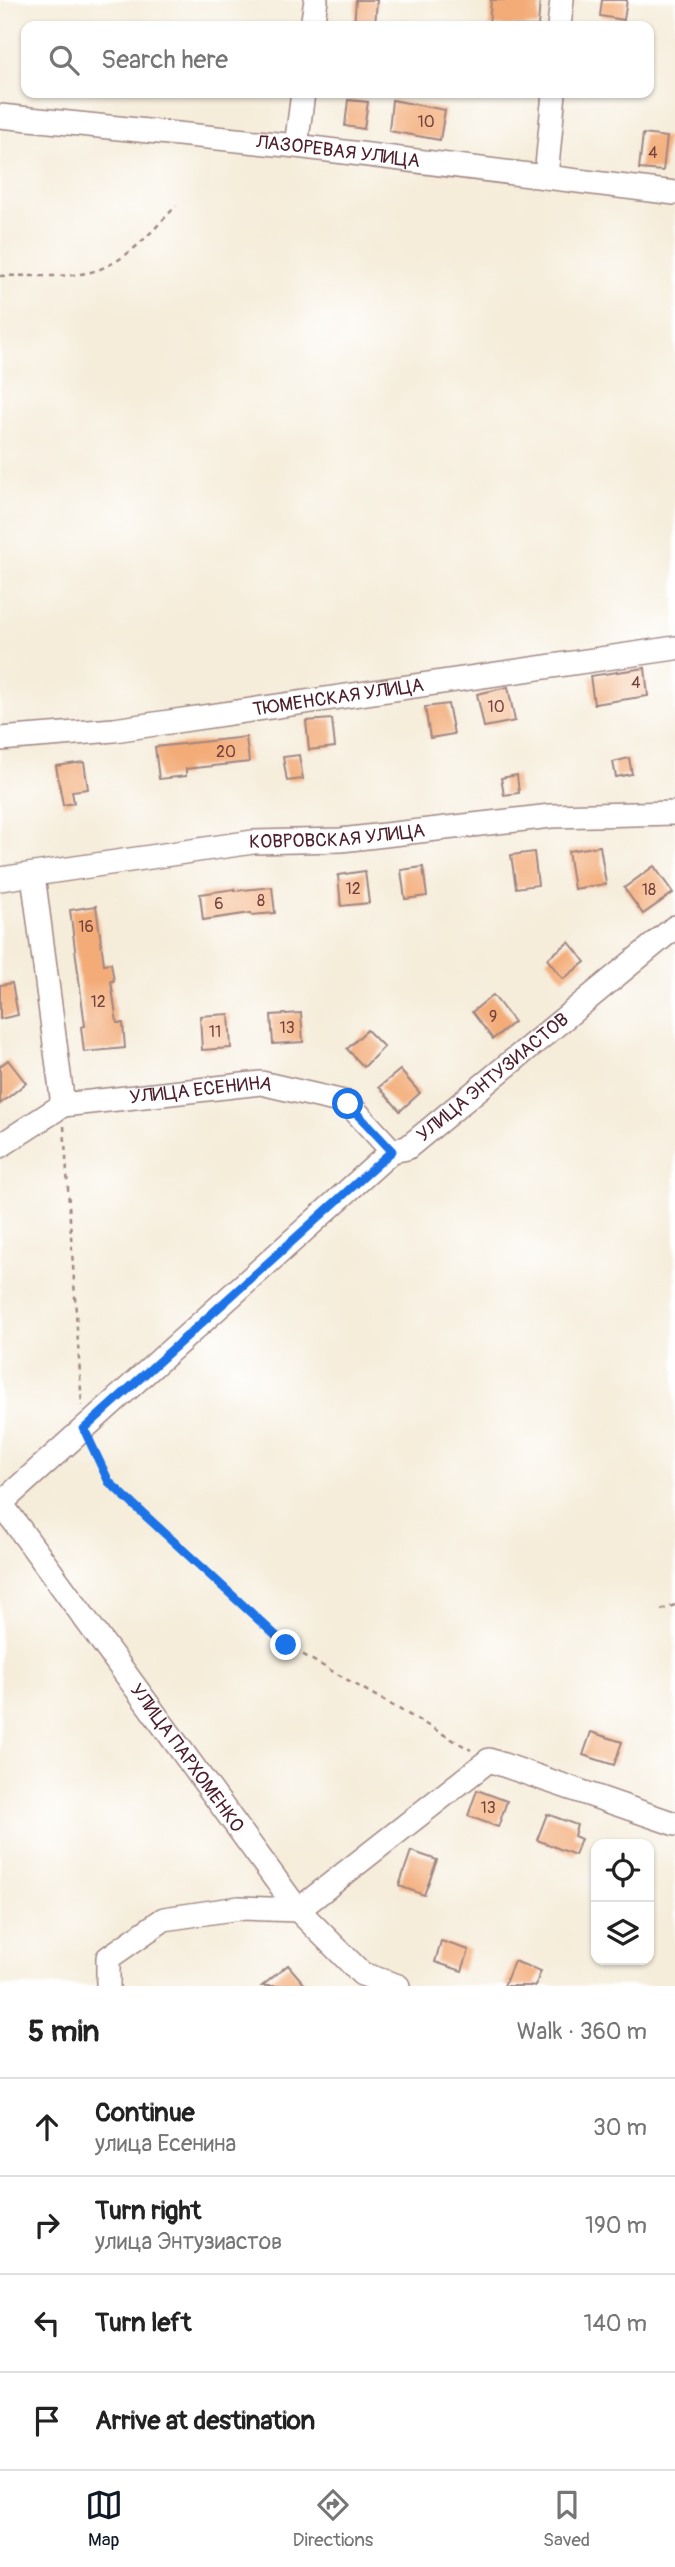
<!DOCTYPE html>
<html lang="en">
<head>
<meta charset="utf-8">
<style>
	body { margin:0; font-family:Pangolin,sans-serif; background:#f6f6f6; color:#222 }
	.controls { position:absolute; right:21px; bottom:21px; display:grid; overflow:hidden; border-radius:14px; box-shadow:0 2px 5px #0004 }
	.controls button { width:63px; height:63px; display:grid; place-items:center; padding:0; border:0; border-bottom:2px solid #e0e0e0; background:#fff; color:#222; font:35px sans-serif }
	.stop { position:absolute; width:21px; height:21px; margin:-16px; border:5px solid #1a73e8; border-radius:50%; background:#fff }
	.stop.end { background:#1a73e8; border-color:#fff; box-shadow:0 2px 7px #0008 }
	.list { margin:0; padding:0; list-style:none }
	h2 { display:flex; justify-content:space-between; align-items:center; height:91px; margin:0; padding:0 28px; font-size:30px }
	h2 small { font-size:23px; font-weight:400; color:#767676 }
	.list li { display:grid; grid-template-columns:46px 1fr auto; gap:21px; align-items:center; box-sizing:border-box; height:98px; padding:0 28px; border-top:2px solid #e0e0e0 }
	.list b { display:block; font-size:26px; white-space:nowrap }
	.list p { margin:0; font-size:23px; white-space:nowrap; color:#767676 }
	.list em { font-size:23px; font-style:normal; color:#767676 }
	.icon { flex:none; width:38px; height:38px; fill:none; stroke:currentColor; stroke-width:2; stroke-linecap:round; stroke-linejoin:round }
	.map { position:relative; flex:none; width:675px; height:1986px; overflow:hidden }
	.search { position:absolute; background:#fff; box-shadow:0 2px 5px #0004; left:21px; right:21px; top:21px; height:77px; display:flex; align-items:center; gap:18px; box-sizing:border-box; padding:0 24px; border-radius:14px; color:#767676; font-size:26px }
	.sheet { height:483px; background:#fff }
	nav { display:flex; justify-content:space-around; align-items:center; box-sizing:border-box; height:98px; border-top:2px solid #e0e0e0; background:#fff; font-size:19px; color:#767676 }
	nav a { display:grid; justify-items:center; gap:4px }
	nav .on { color:#111827 }
	.map>svg:first-child { display:block }
</style>
</head>
<body>
<div class="map">
<svg width="675" height="1986" viewBox="0 0 675 1986">
	<rect width="100%" height="100%" fill="#fff"/>
	<filter id="ink" filterUnits="userSpaceOnUse"><feTurbulence type="fractalNoise" baseFrequency=".0143" numOctaves="2"/><feDisplacementMap in="SourceGraphic" scale="14" xChannelSelector="R" yChannelSelector="G"/><feConvolveMatrix kernelMatrix="1 2 1 2 8 2 1 2 1" color-interpolation-filters="sRGB"/></filter>
	<filter id="wash" filterUnits="userSpaceOnUse"><feTurbulence type="fractalNoise" baseFrequency=".00686" numOctaves="4" result="noise"/><feDisplacementMap in="SourceGraphic" scale="28" xChannelSelector="R" yChannelSelector="G"/><feGaussianBlur stdDeviation="1.57" result="paint"/><feColorMatrix in="noise" values="0 0 0 0 0 0 0 0 0 0 0 0 0 0 0 0 0 1.4 0 .05"/><feComposite in="paint" operator="in"/></filter>
	<g filter="url(#wash)">
		<rect width="100%" height="100%" fill="#f5ecd9"/>
		<g id="blocks">
			<!-- building -->
			<g fill="#f3ac78">
				<polygon points="356,0 377,0 375,26 354,26"/>
				<polygon points="491,0 540,0 538,26 489,26"/>
				<polygon points="602,0 627,0 624,20 600,16"/>
				<polygon points="348,100 368,102 364,129 345,126"/>
				<polygon points="392,100 445,110 440,140 389,131"/>
				<polygon points="643,134 667,137 663,171 639,169"/>
				<polygon points="645,668 648,696 594,704 590,676"/>
				<polygon points="508,687 515,721 484,727 477,694"/>
				<polygon points="448,704 454,734 430,738 425,707"/>
				<polygon points="332,719 335,747 309,750 306,721"/>
				<polygon points="246,737 249,762 186,769 186,776 159,779 155,747"/>
				<polygon points="299,755 303,779 287,781 283,757"/>
				<polygon points="629,758 632,774 616,777 613,762"/>
				<polygon points="84,762 88,789 72,791 74,803 63,805 56,766"/>
				<polygon points="517,775 519,793 504,795 501,778"/>
				<polygon points="600,846 606,884 574,889 568,851"/>
				<polygon points="534,852 538,885 516,888 511,855"/>
				<polygon points="654,866 673,893 643,914 624,888"/>
				<polygon points="423,867 427,896 405,899 401,870"/>
				<polygon points="365,871 369,903 341,906 338,875"/>
				<polygon points="272,887 275,913 251,915 251,913 203,920 200,894 234,889 235,891"/>
				<polygon points="96,906 104,964 111,963 114,981 111,981 117,1023 123,1023 125,1048 84,1052 81,1027 85,1026 70,910"/>
				<polygon points="569,942 585,962 563,979 547,959"/>
				<polygon points="12,983 18,1015 0,1019 0,985"/>
				<polygon points="493,995 514,1022 493,1039 472,1012"/>
				<polygon points="301,1013 303,1042 273,1044 271,1015"/>
				<polygon points="229,1014 231,1048 202,1050 200,1016"/>
				<polygon points="367,1030 384,1047 364,1067 347,1049"/>
				<polygon points="8,1060 26,1083 0,1104 0,1066"/>
				<polygon points="400,1070 420,1093 400,1111 379,1087"/>
				<polygon points="591,1732 622,1742 614,1765 583,1755"/>
				<polygon points="477,1790 507,1801 498,1827 468,1816"/>
				<polygon points="547,1814 577,1825 574,1836 581,1839 575,1855 537,1840"/>
				<polygon points="411,1851 437,1860 424,1895 399,1886"/>
				<polygon points="441,1941 469,1950 462,1971 435,1962"/>
				<polygon points="514,1961 541,1971 535,1986 504,1986"/>
				<polygon points="288,1965 306,1986 262,1986"/>
			</g>
		</g>
	</g>
	<g filter="url(#ink)">
		<use href="#blocks" fill-opacity="0" stroke="#a08682" stroke-width="2"/>
		<g fill="none" stroke-linecap="round" stroke-linejoin="round">
			<defs>
				<g id="minor">
					<polyline points="312,26 316,0"/>
					<polyline points="559,26 562,0"/>
					<path id="s1" d="M0 116 296 146 675 193"/>
					<polyline points="296,146 303,93"/>
					<polyline points="546,177 554,93"/>
					<path id="s2" d="M0 739 114 730 675 648"/>
					<polyline points="33,875 63,1105"/>
					<path id="s3" d="M0 879 253 842 341 840 551 816 675 813"/>
					<path id="s4" d="M0 1146 63 1105 261 1083 348 1103 392 1151"/>
					<path id="s5" d="M0 1502 298 1910 362 1974 398 1986"/>
					<path id="s6" d="M0 1504 392 1151 407 1148 675 927"/>
					<polyline points="108,1986 108,1958 164,1919 239,1908 298,1910 489,1760 675,1824"/>
				</g>
			</defs>
			<!-- minor casing -->
			<use href="#minor" stroke="#a08682" stroke-width="26"/>
			<!-- path -->
			<g stroke="#a08682" stroke-width="2.5" stroke-dasharray="5 5" stroke-linecap="butt">
				<path d="M0 276C26 275 62 278 86 273 124 266 151 232 176 206"/>
				<polyline points="64,1126 82,1406"/>
				<polyline points="92,1446 109,1482 286,1645 471,1750"/>
				<polyline points="661,1610 675,1605"/>
			</g>
			<!-- minor -->
			<use href="#minor" stroke="#fff" stroke-width="23"/>
		</g>
	</g>
	<g fill="none" stroke-linecap="round" stroke-linejoin="round" filter="url(#ink)">
		<!-- route -->
		<polyline stroke="#1a73e8" stroke-width="9" points="286,1645 109,1482 84,1429 392,1151 348,1104"/>
	</g>
	<g text-anchor="middle" dominant-baseline="central" stroke-width="5" stroke-linejoin="round" paint-order="stroke">
		<!-- number labels -->
		<g font-size="16" fill="#74423e">
			<text x="426" y="122">10</text>
			<text x="653" y="153">4</text>
			<text x="636" y="683">4</text>
			<text x="496" y="707">10</text>
			<text x="226" y="752">20</text>
			<text x="353" y="889">12</text>
			<text x="649" y="890">18</text>
			<text x="261" y="901">8</text>
			<text x="219" y="904">6</text>
			<text x="86" y="927">16</text>
			<text x="98" y="1002">12</text>
			<text x="493" y="1017">9</text>
			<text x="287" y="1028">13</text>
			<text x="215" y="1032">11</text>
			<text x="488" y="1808">13</text>
		</g>
		<!-- street labels -->
		<g font-size="19" fill="#4a1f2b" stroke="#fff">
			<text stroke="none"><textPath href="#s1" startOffset="340">ЛАЗОРЕВАЯ УЛИЦА</textPath></text>
			<text stroke="none"><textPath href="#s2" startOffset="341">ТЮМЕНСКАЯ УЛИЦА</textPath></text>
			<text stroke="none"><textPath href="#s3" startOffset="340">КОВРОВСКАЯ УЛИЦА</textPath></text>
			<text stroke="none"><textPath href="#s6" startOffset="654">УЛИЦА ЭНТУЗИАСТОВ</textPath></text>
			<text stroke="none"><textPath href="#s4" startOffset="214">УЛИЦА ЕСЕНИНА</textPath></text>
			<text stroke="none"><textPath href="#s5" startOffset="317">УЛИЦА ПАРХОМЕНКО</textPath></text>
		</g>
	</g>
</svg>
<div class="controls">
<button><svg class="icon" aria-label="locate" viewBox="0 0 24 24"><circle cx="12" cy="12" r="6"/><path d="M12 2v4M12 18v4M2 12h4M18 12h4"/></svg></button>
<button><svg class="icon" aria-label="layers" viewBox="0 0 24 24"><path d="M12 4l9 5-9 5-9-5zM3 14l9 5 9-5"/></svg></button>
</div>
<div class="stop" style="left:348px;top:1104px"></div>
<div class="stop end" style="left:286px;top:1645px"></div>
<div class="search"><svg class="icon" aria-label="search" viewBox="0 0 24 24"><circle cx="10" cy="10" r="6"/><path d="M15 15l6 6"/></svg>Search here</div>
</div>
<section class="sheet">
<h2>5 min<small>Walk · 360 m</small></h2>
<ul class="list">
<li><svg class="icon" aria-label="ahead" viewBox="0 0 24 24"><path d="M12 20V5M6 11l6-6 6 6"/></svg><div><b>Continue</b><p>улица Есенина</p></div><em>30 m</em></li>
<li><svg class="icon" aria-label="right" viewBox="0 0 24 24"><path d="M7 20v-9h11M14 6l5 5-5 5"/></svg><div><b>Turn right</b><p>улица Энтузиастов</p></div><em>190 m</em></li>
<li><svg class="icon" aria-label="left" viewBox="0 0 24 24"><path d="M17 20v-9H6M10 6l-5 5 5 5"/></svg><div><b>Turn left</b></div><em>140 m</em></li>
<li><svg class="icon" aria-label="arrive" viewBox="0 0 24 24"><path d="M6 21V4h12l-3 4 3 4H6"/></svg><div><b>Arrive at destination</b></div></li>
</ul>
</section>
<nav>
<a class="on"><svg class="icon" aria-label="map" viewBox="0 0 24 24"><path d="M3 6l6-2 6 2 6-2v14l-6 2-6-2-6 2zM9 4v14M15 6v14"/></svg>Map</a>
<a><svg class="icon" aria-label="directions" viewBox="0 0 24 24"><path d="M12 3l9 9-9 9-9-9zM9 14v-3h6M13 9l2 2-2 2"/></svg>Directions</a>
<a><svg class="icon" aria-label="saved" viewBox="0 0 24 24"><path d="M7 4h10v16l-5-4-5 4z"/></svg>Saved</a>
</nav>
</body>
</html>
